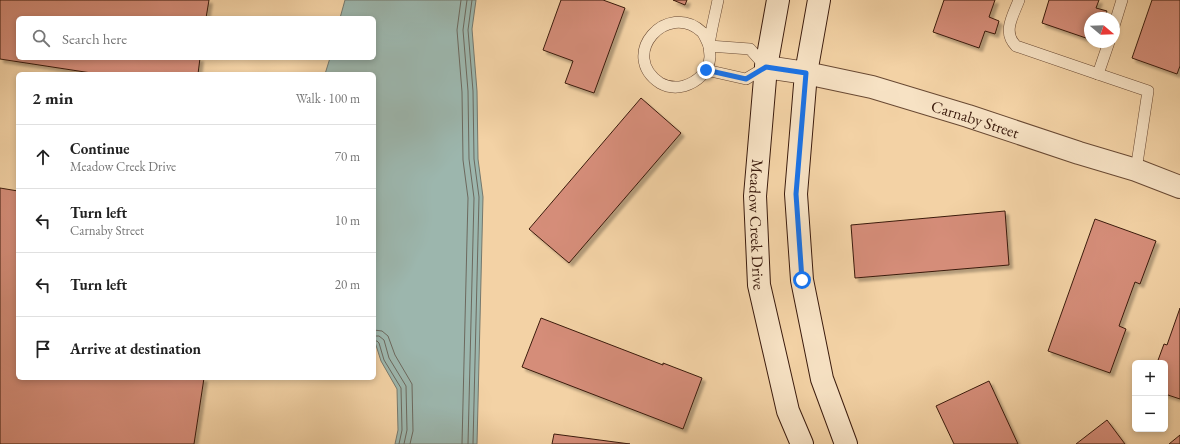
<!DOCTYPE html>
<html lang="en">
<head>
<meta charset="utf-8">
<style>
	body { margin:0; font-family:"EB Garamond",serif; background:#f2f2f2; color:#222 }
	.controls { position:absolute; right:12px; bottom:12px; display:grid; overflow:hidden; border-radius:6px; box-shadow:0 2px 6px #0003 }
	.controls button { width:36px; height:36px; display:grid; place-items:center; padding:0; border:0; border-bottom:1px solid #e0e0e0; background:#fff; color:#222; font:20px sans-serif }
	.compass { position:absolute; left:1084px; top:12px; width:36px; height:36px; border-radius:50%; background:#fff; box-shadow:0 2px 6px #0003; rotate:109deg }
	.stop { position:absolute; width:12px; height:12px; margin:-9px; border:3px solid #1a73e8; border-radius:50%; background:#fff }
	.stop.end { background:#1a73e8; border-color:#fff; box-shadow:0 1px 4px #0008 }
	.list { margin:0; padding:0; list-style:none }
	h2 { display:flex; justify-content:space-between; align-items:center; height:52px; margin:0; padding:0 16px; font-size:17px }
	h2 small { font-size:13px; font-weight:400; color:#767676 }
	.list li { display:grid; grid-template-columns:26px 1fr auto; gap:12px; align-items:center; box-sizing:border-box; height:64px; padding:0 16px; border-top:1px solid #e0e0e0 }
	.list b { display:block; font-size:15px; white-space:nowrap }
	.list p { margin:0; font-size:13px; white-space:nowrap; color:#767676 }
	.list em { font-size:13px; font-style:normal; color:#767676 }
	.icon { flex:none; width:22px; height:22px; fill:none; stroke:currentColor; stroke-width:2; stroke-linecap:round; stroke-linejoin:round }
	.map { position:relative; flex:none; width:1180px; height:444px; overflow:hidden }
	.search { position:absolute; background:#fff; box-shadow:0 2px 6px #0003; left:16px; top:16px; width:360px; height:44px; display:flex; align-items:center; gap:10px; box-sizing:border-box; padding:0 14px; border-radius:6px; color:#767676; font-size:15px }
	.panel { position:absolute; background:#fff; box-shadow:0 2px 6px #0003; left:16px; top:72px; width:360px; height:308px; border-radius:6px }
	.map>svg:first-child { display:block }
</style>
</head>
<body>
<div class="map">
<svg width="1180" height="444" viewBox="0 0 1180 444">
	<defs>
		<filter id="shadow"><feDropShadow dx="3.5" dy="3.5" stdDeviation="1" flood-color="#0004"/></filter>
	</defs>
	<rect width="100%" height="100%" fill="#f3d2a5"/>
	<filter id="stains"><feTurbulence type="fractalNoise" baseFrequency=".005" numOctaves="4"/><feColorMatrix values="0 0 0 0 .2 0 0 0 0 .09 0 0 0 0 .02 0 0 0 .5 -.17"/></filter>
	<radialGradient id="worn" r=".72"><stop offset=".6" stop-color="#630" stop-opacity="0"/><stop offset="1" stop-color="#630" stop-opacity=".3"/></radialGradient>
	<!-- water -->
	<polygon fill="#9cb6ad" stroke="#75786d" points="345,0 476,0 472,29 477,91 478,159 483,197 477,444 395,444 398,430 397,389 381,361 374,339 374,74 325,74 330,58 374,58 374,18 340,18"/>
	<g fill="none" stroke-linecap="round" stroke-linejoin="round">
		<!-- shore -->
		<g stroke="#6c685d" stroke-width="1">
			<polyline points="461,0 457,30 462,92 463,160 468,198 462,444"/>
			<polyline points="467,0 463,30 468,91 469,159 474,198 468,444"/>
			<polyline points="472,0 468,30 473,91 474,159 479,197 473,444"/>
			<polyline points="374,330 382,331 388,336 395,355 412,384 413,431 410,444"/>
			<polyline points="374,336 379,336 384,340 389,358 406,386 407,430 404,444"/>
			<polyline points="374,341 377,341 379,343 384,360 401,388 402,430 399,444"/>
		</g>
	</g>
	<!-- building -->
	<g fill="#d58d79" stroke="#3b1b0d" filter="url(#shadow)">
		<polygon points="0,0 209,0 206,18 18,18 18,58 200,58 198,74 98,74 0,59"/>
		<polygon points="561,0 603,0 625,8 594,93 565,83 573,61 543,50"/>
		<polygon points="673,0 687,0 685,5"/>
		<polygon points="944,0 995,0 989,17 999,21 995,34 985,31 979,48 933,32"/>
		<polygon points="1049,0 1099,0 1096,8 1107,11 1104,18 1090,18 1090,26 1086,38 1042,23"/>
		<polygon points="1152,0 1180,0 1180,66 1177,74 1132,58"/>
		<polygon points="641,98 681,133 569,263 529,229"/>
		<polygon points="0,188 18,191 18,378 204,378 194,444 0,444"/>
		<polygon points="1005,211 1009,265 855,278 851,225"/>
		<polygon points="1095,219 1156,241 1140,284 1135,282 1119,326 1126,329 1110,373 1048,351"/>
		<polygon points="1180,308 1180,399 1165,394 1165,363 1157,363 1164,344 1167,345"/>
		<polygon points="541,318 663,365 663,363 702,378 683,429 522,367"/>
		<polygon points="989,381 1018,444 954,444 936,406"/>
		<polygon points="1107,420 1125,444 1076,444"/>
		<polygon points="554,434 630,444 552,444"/>
		<polygon points="1180,435 1180,444 1169,444"/>
	</g>
	<g fill="none" stroke-linecap="round" stroke-linejoin="round">
		<defs>
			<g id="lane">
				<path d="M1019 0C1013 16 1002 32 1016 46L1098 74"/>
				<polyline points="1114,26 1122,0"/>
				<polyline points="1109,42 1098,74 1148,91 1136,170"/>
				<path d="M709 46C707 41 705 36 702 32 667 0 618 55 660 83 667 87 676 88 684 86 697 82 709 72 710 57 710 53 709 49 709 45 711 30 715 15 718 0"/>
				<polyline points="706,70 746,79 766,67 750,49 709,46"/>
			</g>
			<g id="street">
				<path id="s1" d="M766 67 806 73 872 87 968 116 1079 153 1136 170 1180 187"/>
			</g>
			<g id="secondary">
				<path id="s2" d="M778 0 766 67 755 196 759 285 788 411 802 444"/>
				<polyline points="819,0 806,73 796,194 802,280 822,379 846,444"/>
			</g>
		</defs>
		<!-- lane casing -->
		<use href="#lane" stroke="#694933" stroke-width="12"/>
		<!-- street casing -->
		<use href="#street" stroke="#694933" stroke-width="24"/>
		<!-- secondary casing -->
		<use href="#secondary" stroke="#3b1b0d" stroke-width="24"/>
		<!-- lane -->
		<use href="#lane" stroke="#f7e2c4" stroke-width="11"/>
		<!-- street -->
		<use href="#street" stroke="#f7e2c4" stroke-width="22"/>
		<!-- secondary -->
		<use href="#secondary" stroke="#f7e2c4" stroke-width="22"/>
	</g>
	<g fill="none" stroke-linecap="round" stroke-linejoin="round">
		<!-- route -->
		<polyline stroke="#1a73e8" stroke-width="5" points="706,70 746,79 766,67 806,73 796,194 802,280"/>
	</g>
	<g text-anchor="middle" dominant-baseline="central" stroke-width="4" stroke-linejoin="round" paint-order="stroke">
		<!-- street labels -->
		<g font-size="16" fill="#3b1b0d" stroke="#f7e2c4">
			<text stroke="none"><textPath href="#s1" startOffset="216">Carnaby Street</textPath></text>
			<text stroke="none"><textPath href="#s2" startOffset="226">Meadow Creek Drive</textPath></text>
		</g>
	</g>
	<rect width="100%" height="100%" filter="url(#stains)"/>
	<rect width="100%" height="100%" fill="url(#worn)"/>
</svg>
<div class="controls">
<button>+</button>
<button>−</button>
</div>
<svg class="compass" viewBox="-18 -18 36 36"><path d="M0-13l5 13h-10z" fill="#e53935"/><path d="M0 13l5-13h-10z" fill="#767676"/></svg>
<div class="stop" style="left:802px;top:280px"></div>
<div class="stop end" style="left:706px;top:70px"></div>
<div class="search"><svg class="icon" aria-label="search" viewBox="0 0 24 24"><circle cx="10" cy="10" r="6"/><path d="M15 15l6 6"/></svg>Search here</div>
<section class="panel">
<h2>2 min<small>Walk · 100 m</small></h2>
<ul class="list">
<li><svg class="icon" aria-label="ahead" viewBox="0 0 24 24"><path d="M12 20V5M6 11l6-6 6 6"/></svg><div><b>Continue</b><p>Meadow Creek Drive</p></div><em>70 m</em></li>
<li><svg class="icon" aria-label="left" viewBox="0 0 24 24"><path d="M17 20v-9H6M10 6l-5 5 5 5"/></svg><div><b>Turn left</b><p>Carnaby Street</p></div><em>10 m</em></li>
<li><svg class="icon" aria-label="left" viewBox="0 0 24 24"><path d="M17 20v-9H6M10 6l-5 5 5 5"/></svg><div><b>Turn left</b></div><em>20 m</em></li>
<li><svg class="icon" aria-label="arrive" viewBox="0 0 24 24"><path d="M6 21V4h12l-3 4 3 4H6"/></svg><div><b>Arrive at destination</b></div></li>
</ul>
</section>
</div>
</body>
</html>
